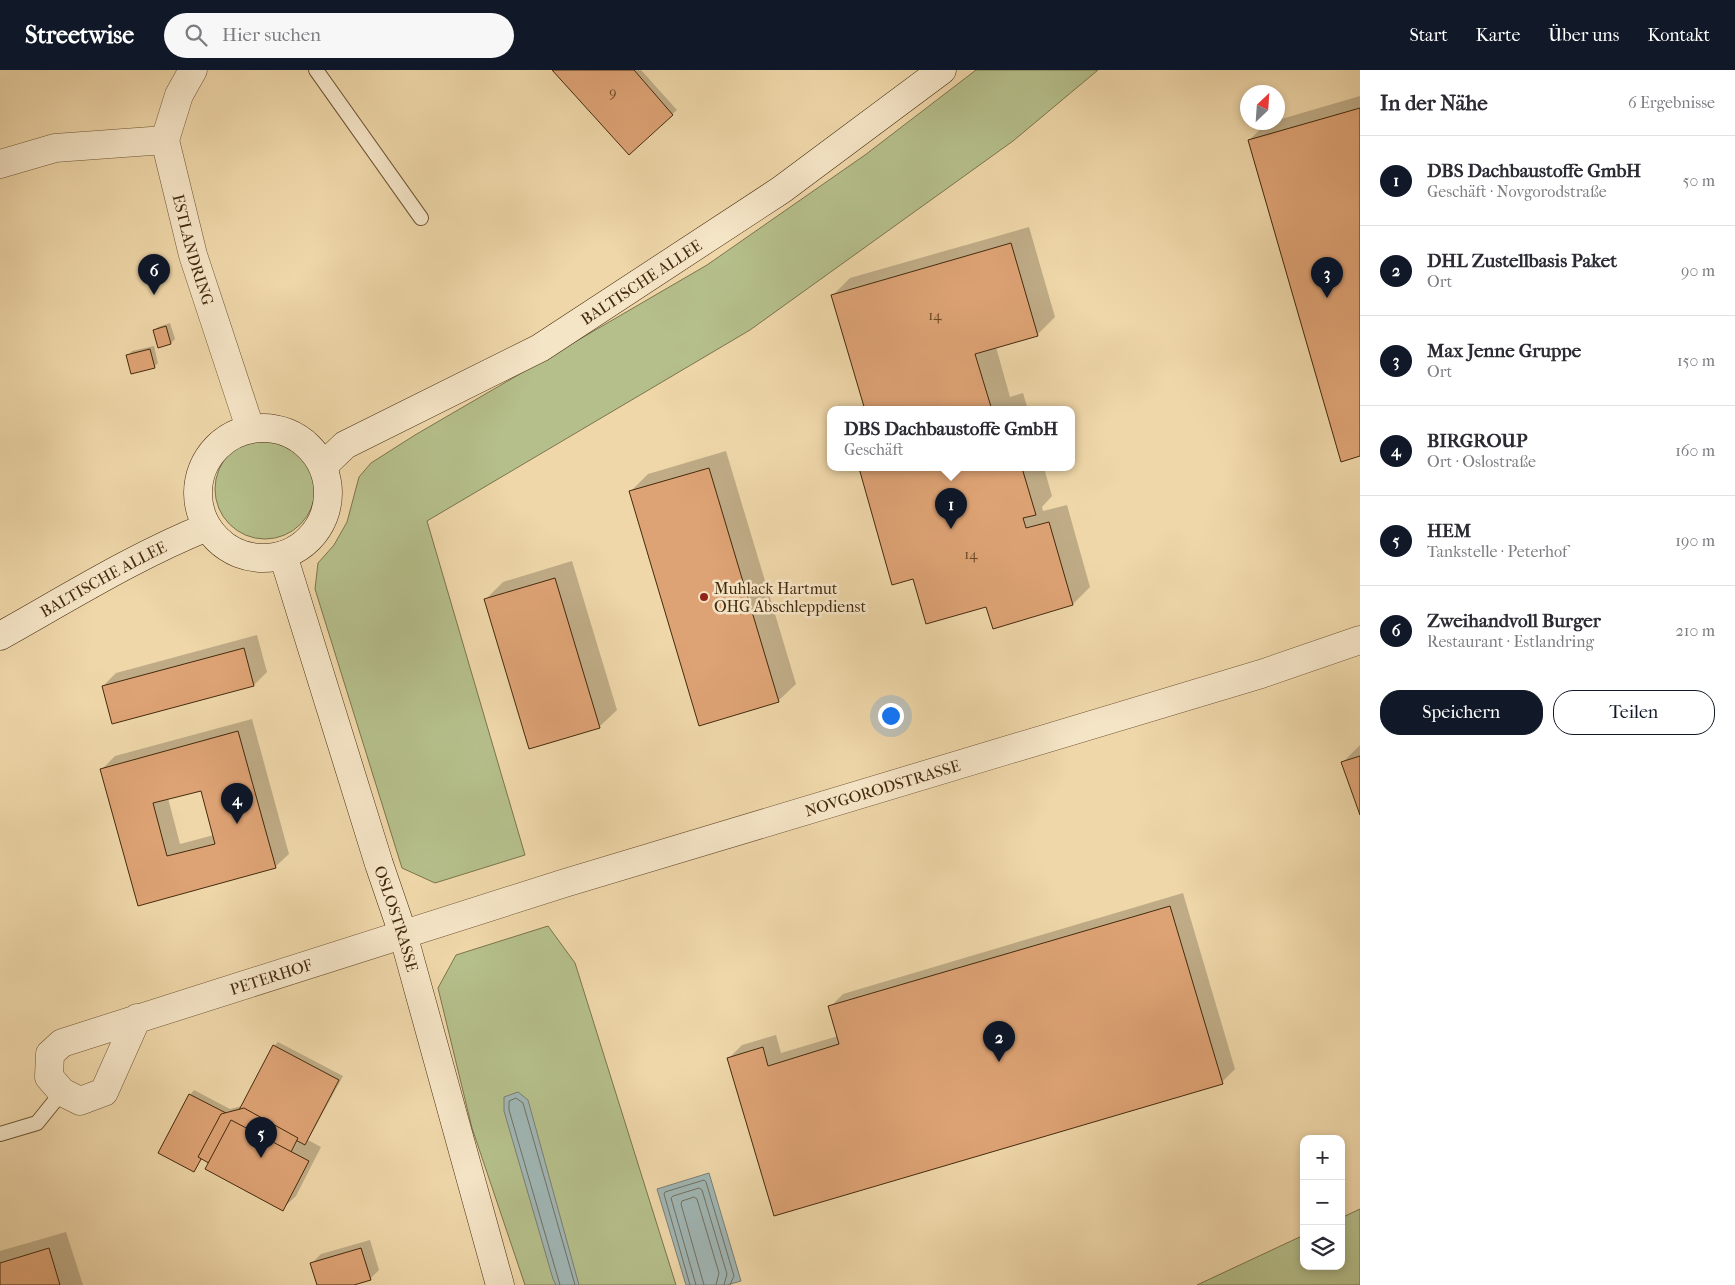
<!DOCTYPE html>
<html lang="de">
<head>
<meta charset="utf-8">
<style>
	body { margin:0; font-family:"IM FELL French Canon",serif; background:#f7f7f7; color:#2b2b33 }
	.controls { position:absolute; right:15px; bottom:15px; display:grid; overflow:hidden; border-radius:10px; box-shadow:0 2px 8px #0003 }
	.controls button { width:45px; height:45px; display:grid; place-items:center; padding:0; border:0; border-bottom:1px solid #e1e1e2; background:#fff; color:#2b2b33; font:25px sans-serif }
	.compass { position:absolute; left:1240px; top:15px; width:45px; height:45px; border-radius:50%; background:#fff; box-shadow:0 2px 8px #0003; rotate:25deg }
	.you { position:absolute; left:890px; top:645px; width:18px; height:18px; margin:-12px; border:4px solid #fff; border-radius:50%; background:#1a73e8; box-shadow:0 0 0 8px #1a73e833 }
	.badge { display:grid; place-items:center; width:32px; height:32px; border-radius:50%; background:#111827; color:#fff; font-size:16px; font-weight:700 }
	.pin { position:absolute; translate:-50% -41px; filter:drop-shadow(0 1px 2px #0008) }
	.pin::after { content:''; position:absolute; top:26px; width:18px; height:15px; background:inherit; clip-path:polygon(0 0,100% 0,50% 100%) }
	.popup { position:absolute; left:827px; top:336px; width:248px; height:65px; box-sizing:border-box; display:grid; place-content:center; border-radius:10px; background:#fff; filter:drop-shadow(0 1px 4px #0005); font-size:16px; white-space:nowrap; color:#7c7c81 }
	.popup b { font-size:19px; color:#2b2b33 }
	.popup::after { content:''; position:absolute; left:50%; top:100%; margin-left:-10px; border:10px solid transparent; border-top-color:#fff }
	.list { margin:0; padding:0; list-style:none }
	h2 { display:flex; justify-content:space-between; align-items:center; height:65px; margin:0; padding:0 20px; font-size:21px }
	h2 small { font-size:16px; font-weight:400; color:#7c7c81 }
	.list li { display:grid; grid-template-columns:32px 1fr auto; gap:15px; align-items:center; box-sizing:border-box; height:90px; padding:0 20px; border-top:1px solid #e1e1e2 }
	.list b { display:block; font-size:19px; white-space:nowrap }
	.list p { margin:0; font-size:16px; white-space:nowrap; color:#7c7c81 }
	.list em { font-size:16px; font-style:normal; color:#7c7c81 }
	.actions { display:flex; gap:10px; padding:15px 20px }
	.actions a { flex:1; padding:11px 0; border:1px solid #111827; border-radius:20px; text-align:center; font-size:18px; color:#111827 }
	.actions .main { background:#111827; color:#fff }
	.icon { flex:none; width:28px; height:28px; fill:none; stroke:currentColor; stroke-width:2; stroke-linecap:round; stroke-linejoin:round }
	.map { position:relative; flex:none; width:1360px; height:1215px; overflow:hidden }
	header { display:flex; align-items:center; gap:30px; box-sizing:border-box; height:70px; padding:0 25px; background:#111827; color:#fff }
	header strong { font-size:24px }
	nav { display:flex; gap:28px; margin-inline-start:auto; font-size:18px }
	.search { width:350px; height:45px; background:#f7f7f7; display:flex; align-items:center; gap:12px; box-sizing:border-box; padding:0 18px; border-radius:28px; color:#7c7c81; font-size:19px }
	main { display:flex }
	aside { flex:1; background:#fff }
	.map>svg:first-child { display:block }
</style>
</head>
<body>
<header>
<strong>Streetwise</strong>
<div class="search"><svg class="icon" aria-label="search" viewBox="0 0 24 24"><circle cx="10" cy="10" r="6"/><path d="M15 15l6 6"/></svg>Hier suchen</div>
<nav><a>Start</a><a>Karte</a><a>Über uns</a><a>Kontakt</a></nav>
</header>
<main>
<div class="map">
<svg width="1360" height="1215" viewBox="0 0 1360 1215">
	<rect width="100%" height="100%" fill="#efd7a9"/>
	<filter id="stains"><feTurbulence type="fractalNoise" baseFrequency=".004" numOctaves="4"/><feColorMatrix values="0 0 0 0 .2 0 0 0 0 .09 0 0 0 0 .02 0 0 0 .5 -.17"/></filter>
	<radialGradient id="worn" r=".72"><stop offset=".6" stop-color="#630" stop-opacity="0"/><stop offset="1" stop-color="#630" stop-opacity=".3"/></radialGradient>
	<!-- green -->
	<g fill="#b5bf8b" stroke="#7c744c">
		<polygon points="976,0 1098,0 1013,71 750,260 427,451 525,785 435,813 402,798 315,519 318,493 334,475 347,452 359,407 371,393 415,365 707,195 865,85"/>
		<circle cx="265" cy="419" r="50"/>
		<polygon points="548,856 575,893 676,1215 525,1215 472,1058 438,918 456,885"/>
		<polygon points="1360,1139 1360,1215 1197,1215 1304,1165 1304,1196 1341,1196 1341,1148"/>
	</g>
	<!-- water -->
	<g fill="#a0b6b5" stroke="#7b7e72">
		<polygon points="518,1022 528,1030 579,1215 556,1215 553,1209 504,1041 504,1027"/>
		<polygon points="709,1103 741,1211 727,1215 686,1215 657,1119"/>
	</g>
	<!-- shadow -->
	<g fill="#0003" fill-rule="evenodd">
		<polygon points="553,0 641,0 677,40 629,83"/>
		<polygon points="1360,26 1360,385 1249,70 1267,53 1278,52 1278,50"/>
		<polygon points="1029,157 1055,247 1037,265 996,277 1010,327 1023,323 1028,340 866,340 833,225 850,208"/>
		<polygon points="170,253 175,269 171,273 154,261 158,257"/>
		<polygon points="154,276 158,293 154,297 128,286 132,281"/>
		<polygon points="726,381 796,614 778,631 631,421 648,404"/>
		<polygon points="860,398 1044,398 1052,426 1042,437 1043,441 1067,435 1090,517 1073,534 987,536 914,508 893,514"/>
		<polygon points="572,491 617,640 599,657 486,529 503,512"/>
		<polygon points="257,565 267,602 254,615 113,653 103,616 116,603"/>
		<path d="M252 649 289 784 275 797 139 835 102 699 115 686ZM202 719 214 765 180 774 168 728Z"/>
		<polygon points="1360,675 1360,741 1343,692"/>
		<polygon points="1183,823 1235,999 1222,1012 775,1144 729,988 742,975 776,965 781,983 838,966 830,937 843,924"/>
		<polygon points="278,972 343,1006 308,1070 321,1077 296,1126 282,1139 202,1088 194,1101 190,1025 194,1020 230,1039 242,1036 274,976"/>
		<polygon points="66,1162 83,1215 0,1215 0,1181"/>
		<polygon points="370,1170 379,1200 370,1209 349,1215 318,1215 312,1193 321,1184"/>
	</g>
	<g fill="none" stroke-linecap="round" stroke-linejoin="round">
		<!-- shore -->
		<g stroke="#727061" stroke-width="1">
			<polyline points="560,1215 509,1040 509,1031 516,1028 523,1033 575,1215"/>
			<polyline points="690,1215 664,1124 665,1122 704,1110 706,1112 734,1206 730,1215"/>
			<polyline points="696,1215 671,1128 673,1126 699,1118 702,1120 727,1204 724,1215"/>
			<polyline points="704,1215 681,1134 682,1131 694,1127 697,1129 719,1203 716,1215"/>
		</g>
	</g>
	<!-- building -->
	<g fill="#dea375" stroke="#442a0d" fill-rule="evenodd">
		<polygon points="552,0 634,0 673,45 629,85"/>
		<polygon points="1360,38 1360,386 1341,392 1248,70"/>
		<polygon points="1011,173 1038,266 975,284 992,340 865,340 831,225"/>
		<polygon points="166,256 171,274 158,278 153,260"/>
		<polygon points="150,279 155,298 131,304 126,285"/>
		<polygon points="709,398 779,632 699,656 629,421"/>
		<polygon points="859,398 1022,398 1036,445 1023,448 1026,458 1049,452 1073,535 993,559 986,537 926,554 913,509 892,515"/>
		<polygon points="555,508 600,658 529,679 484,529"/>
		<polygon points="244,578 254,616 112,654 102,616"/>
		<path d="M238 661 276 798 138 836 100 699ZM201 721 215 774 167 786 153 733Z"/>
		<polygon points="1360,686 1360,745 1341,692"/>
		<polygon points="1170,836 1223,1014 774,1146 727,988 763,977 768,996 839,974 828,936"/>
		<polygon points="273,975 339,1010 305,1075 239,1040"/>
		<polygon points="189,1024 226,1043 194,1102 158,1083"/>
		<polygon points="244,1038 298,1068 289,1086 234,1056 214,1096 198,1087 221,1044"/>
		<polygon points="231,1050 309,1091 283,1141 205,1099"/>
		<polygon points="49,1178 60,1215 0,1215 0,1193"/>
		<polygon points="361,1178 371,1210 354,1215 317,1215 310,1193"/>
	</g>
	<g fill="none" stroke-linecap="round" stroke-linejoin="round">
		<defs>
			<g id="lane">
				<polyline points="316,0 421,148"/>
				<polyline points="0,1064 37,1053 62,1022"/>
			</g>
			<g id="street">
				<path id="s1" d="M193 0 179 25 165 70 193 185 250 358"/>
				<polyline points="0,94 55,78 165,70"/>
				<path id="s2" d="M137 948 104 1022 80 1031 62 1022 49 1007 50 984 62 973 565 813 1261 604 1360 570"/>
			</g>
			<g id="secondary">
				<circle cx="263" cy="423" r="65"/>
				<path id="s3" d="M323 396 345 375 540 278 781 120 942 0"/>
				<path id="s4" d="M283 485 379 794 403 864 500 1215"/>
				<path id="s5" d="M0 566C68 528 135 486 207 457"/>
			</g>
		</defs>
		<!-- lane casing -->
		<use href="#lane" stroke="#6f5534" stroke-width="16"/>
		<!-- street casing -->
		<use href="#street" stroke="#6f5534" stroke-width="29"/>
		<!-- secondary casing -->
		<use href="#secondary" stroke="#442a0d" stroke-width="29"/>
		<!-- lane -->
		<use href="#lane" stroke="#f5e5c7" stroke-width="14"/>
		<!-- street -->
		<use href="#street" stroke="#f5e5c7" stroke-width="28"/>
		<!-- secondary -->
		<use href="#secondary" stroke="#f5e5c7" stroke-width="28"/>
	</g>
	<!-- markers -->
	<circle fill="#8f2418" stroke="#f5e5c7" stroke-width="2" cx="704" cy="527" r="5"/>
	<g text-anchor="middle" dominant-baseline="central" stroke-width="5" stroke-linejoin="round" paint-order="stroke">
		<!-- number labels -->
		<g font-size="14" fill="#6a4827">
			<text x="613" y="22">9</text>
			<text x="935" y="245">14</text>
			<text x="971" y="484">14</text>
		</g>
		<!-- street labels -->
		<g font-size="16" fill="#442a0d" stroke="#f5e5c7">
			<text stroke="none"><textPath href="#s1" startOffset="189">ESTLANDRING</textPath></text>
			<text stroke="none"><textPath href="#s3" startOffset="369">BALTISCHE ALLEE</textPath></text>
			<text stroke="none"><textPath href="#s5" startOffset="118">BALTISCHE ALLEE</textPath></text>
			<text stroke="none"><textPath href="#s2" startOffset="1045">NOVGORODSTRASSE</textPath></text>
			<text stroke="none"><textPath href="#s4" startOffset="381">OSLOSTRASSE</textPath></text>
			<text stroke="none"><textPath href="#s2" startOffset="405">PETERHOF</textPath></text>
		</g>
		<!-- poi labels -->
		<g font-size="16" fill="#442a0d" stroke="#f5e5c7" text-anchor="start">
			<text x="714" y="518">Muhlack Hartmut<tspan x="714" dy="18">OHG Abschleppdienst</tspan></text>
		</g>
	</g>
	<rect width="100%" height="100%" filter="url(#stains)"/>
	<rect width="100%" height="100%" fill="url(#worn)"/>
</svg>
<div class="controls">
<button>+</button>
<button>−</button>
<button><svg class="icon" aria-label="layers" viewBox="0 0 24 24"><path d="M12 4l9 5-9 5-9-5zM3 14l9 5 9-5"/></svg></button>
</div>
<svg class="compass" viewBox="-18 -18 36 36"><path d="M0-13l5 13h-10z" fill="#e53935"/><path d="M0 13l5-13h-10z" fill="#7c7c81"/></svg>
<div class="you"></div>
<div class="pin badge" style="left:951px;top:459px">1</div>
<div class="popup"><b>DBS Dachbaustoffe GmbH</b>Geschäft</div>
<div class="pin badge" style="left:999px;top:992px">2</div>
<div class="pin badge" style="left:1327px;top:228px">3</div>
<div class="pin badge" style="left:237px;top:754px">4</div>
<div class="pin badge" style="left:261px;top:1088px">5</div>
<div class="pin badge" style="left:154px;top:225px">6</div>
</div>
<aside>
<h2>In der Nähe<small>6 Ergebnisse</small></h2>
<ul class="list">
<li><span class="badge">1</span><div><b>DBS Dachbaustoffe GmbH</b><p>Geschäft · Novgorodstraße</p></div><em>50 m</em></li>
<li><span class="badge">2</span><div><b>DHL Zustellbasis Paket</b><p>Ort</p></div><em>90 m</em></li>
<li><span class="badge">3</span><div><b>Max Jenne Gruppe</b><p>Ort</p></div><em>150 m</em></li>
<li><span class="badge">4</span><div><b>BIRGROUP</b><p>Ort · Oslostraße</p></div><em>160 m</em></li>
<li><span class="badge">5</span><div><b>HEM</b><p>Tankstelle · Peterhof</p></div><em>190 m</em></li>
<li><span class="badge">6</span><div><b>Zweihandvoll Burger</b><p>Restaurant · Estlandring</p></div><em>210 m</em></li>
</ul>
<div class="actions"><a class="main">Speichern</a><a>Teilen</a></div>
</aside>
</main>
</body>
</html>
